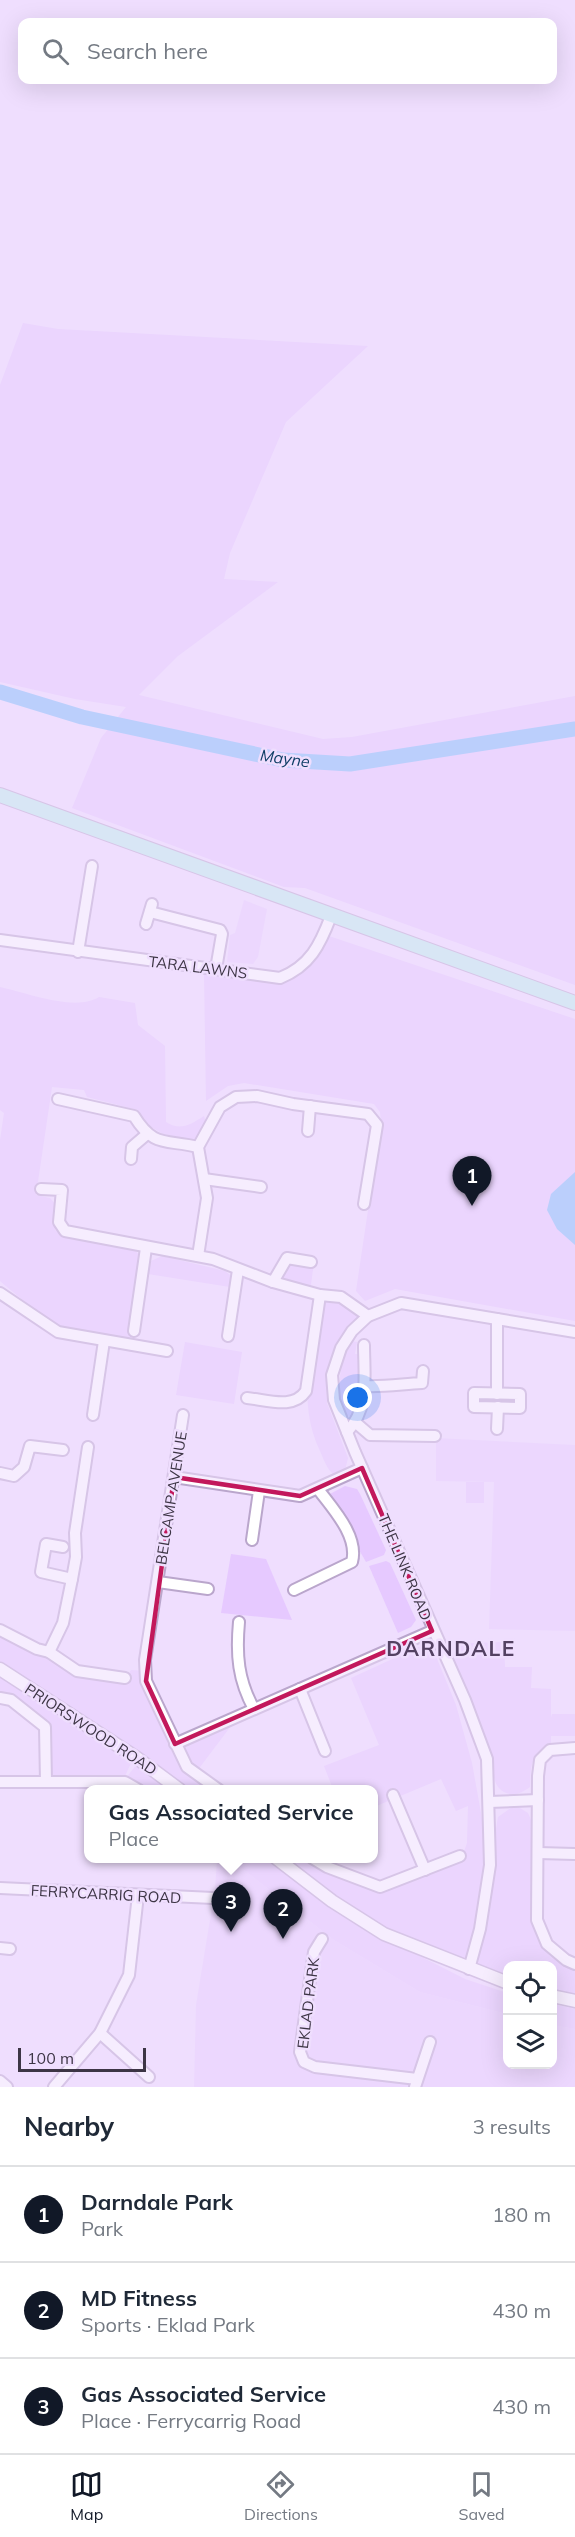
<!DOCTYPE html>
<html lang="en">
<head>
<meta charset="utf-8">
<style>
	body { margin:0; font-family:Mulish,sans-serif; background:#f2f2f3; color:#1f2937 }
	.controls { position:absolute; right:18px; bottom:18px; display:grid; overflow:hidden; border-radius:12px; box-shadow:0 6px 24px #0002 }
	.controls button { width:54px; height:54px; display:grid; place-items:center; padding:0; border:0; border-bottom:2px solid #e0e1e3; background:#fff; color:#1f2937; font:30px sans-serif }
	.scale { position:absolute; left:18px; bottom:15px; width:128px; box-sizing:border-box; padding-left:6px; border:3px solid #3d3545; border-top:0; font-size:16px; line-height:21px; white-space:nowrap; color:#3d3545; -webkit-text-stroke:4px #efdefe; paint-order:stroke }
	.you { position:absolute; left:358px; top:1398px; width:21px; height:21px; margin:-15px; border:4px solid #fff; border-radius:50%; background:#1a73e8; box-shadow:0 0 0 9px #1a73e833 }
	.badge { display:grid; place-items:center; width:39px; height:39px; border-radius:50%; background:#111827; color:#fff; font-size:20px; font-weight:700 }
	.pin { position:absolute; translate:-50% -50px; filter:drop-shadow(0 2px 3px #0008) }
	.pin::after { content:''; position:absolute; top:32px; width:21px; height:18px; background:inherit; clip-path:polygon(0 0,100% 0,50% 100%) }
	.popup { position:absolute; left:84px; top:1785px; width:294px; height:78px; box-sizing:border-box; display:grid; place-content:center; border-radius:12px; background:#fff; filter:drop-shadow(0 2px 4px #0005); font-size:20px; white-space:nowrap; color:#747a83 }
	.popup b { font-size:22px; color:#1f2937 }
	.popup::after { content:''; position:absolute; left:50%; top:100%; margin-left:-12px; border:12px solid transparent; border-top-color:#fff }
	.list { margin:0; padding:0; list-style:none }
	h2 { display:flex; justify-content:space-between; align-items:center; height:78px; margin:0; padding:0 24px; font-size:26px }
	h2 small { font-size:20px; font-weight:400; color:#747a83 }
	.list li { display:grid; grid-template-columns:39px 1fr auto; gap:18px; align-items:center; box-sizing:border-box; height:96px; padding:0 24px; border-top:2px solid #e0e1e3 }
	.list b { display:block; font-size:22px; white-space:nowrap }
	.list p { margin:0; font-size:20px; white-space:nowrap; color:#747a83 }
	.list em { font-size:20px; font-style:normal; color:#747a83 }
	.icon { flex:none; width:33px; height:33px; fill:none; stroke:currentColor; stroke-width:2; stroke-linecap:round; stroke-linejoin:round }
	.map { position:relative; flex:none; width:575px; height:2087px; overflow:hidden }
	.search { position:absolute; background:#fff; box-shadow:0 6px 24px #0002; left:18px; right:18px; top:18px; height:66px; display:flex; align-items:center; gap:15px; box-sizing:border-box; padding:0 21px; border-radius:12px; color:#747a83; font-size:22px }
	.sheet { height:366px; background:#fff }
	nav { display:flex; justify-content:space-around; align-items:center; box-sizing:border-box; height:84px; border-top:2px solid #e0e1e3; background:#fff; font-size:16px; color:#747a83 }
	nav a { display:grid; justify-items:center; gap:3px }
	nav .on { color:#111827 }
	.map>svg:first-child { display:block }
</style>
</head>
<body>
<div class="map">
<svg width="575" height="2087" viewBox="0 0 575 2087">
	<rect width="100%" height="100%" fill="#efdefe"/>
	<g fill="#e8cfff">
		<path d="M244,900L267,909L258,957L253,964L227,962L230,935L235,933Z"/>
		<path d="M436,1438L575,1445V1631L489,1629L494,1482L436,1481Z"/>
		<path d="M217,1859H230L334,1940L420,1992L507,2014L508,2064H552L553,2025L575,2029V2087H194L196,2005L215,1889Z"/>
	</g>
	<g fill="#e6c9ff">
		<path d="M23,323L58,329L368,346L286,422L230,553L224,579L278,582L178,656L139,695L323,739L352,737L575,696V985L305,888L284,887L72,808L101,738L126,707L75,699L0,682V385Z"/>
		<path d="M329,936L575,1019V1321L395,1289L365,1301L356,1291L381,1123L380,1112L374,1104L244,1083L228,1086L206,1101L204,972C260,979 303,1000 329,936Z"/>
		<path d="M0,987C27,993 76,1012 99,997L135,1003L138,1025L165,1046L166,1122C180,1131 190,1125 204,1116L206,1123L195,1141L163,1134L151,1127L137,1110L87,1097L84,1090L52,1087L36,1195L50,1198L56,1205L55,1230L63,1236L136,1251L141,1258L130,1333L133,1337L128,1340L71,1331L51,1324L0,1281V1140L4,1113L0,1110Z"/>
		<path d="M162,1256L225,1271L230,1275V1287L148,1274L151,1261Z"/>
		<path d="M287,1259L314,1262L310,1292L273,1282Z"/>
		<path d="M321,1295L341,1297L368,1316L335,1345L326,1374L327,1403L348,1458L345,1470L334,1475C327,1469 324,1460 320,1451C296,1401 312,1347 321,1295Z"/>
		<path d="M352,1341L357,1342L355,1354H360L359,1403L356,1416L351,1417L343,1413C336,1388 339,1364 352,1341Z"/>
		<path d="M185,1342L242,1352L234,1404L176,1395Z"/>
		<rect x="466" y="1482" width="18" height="21"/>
		<path d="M345,1486L357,1489L360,1494L386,1550L384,1555L366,1562L328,1495Z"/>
		<path d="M231,1554L266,1559L292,1620L221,1613Z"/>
		<path d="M386,1561L390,1563L416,1620L411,1627L398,1633L369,1566Z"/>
		<path d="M0,1630L62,1662L126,1678L131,1670L147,1671V1682L170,1749L188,1769L175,1743L237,1718L194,1775L215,1789H182L0,1668Z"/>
		<path d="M504,1642L505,1667H532L531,1688L551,1689V1718L552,1714H575V1736H551V1744C530,1758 531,1763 530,1787C522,1793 513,1797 504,1792C489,1784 495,1762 490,1749C478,1713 461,1679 447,1644Z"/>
		<path d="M423,1645L433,1649L456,1705L472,1763L490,1863L498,1817L515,1805L528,1813L532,1822L531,1914L537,1934L575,1964V2000L553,1995L552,1966H508L507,1983L384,1933L277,1859H316L381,1887L462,1857L467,1843L468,1806L456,1811L441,1779L374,1807V1790L333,1789L324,1766L379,1745L351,1678Z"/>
		<path d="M0,1677L132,1761L125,1776L56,1777L50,1773L48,1721L11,1696L0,1695Z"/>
		<path d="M137,1764L171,1789L143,1788L126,1778Z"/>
		<path d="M230,1859H266L343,1914L388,1940L465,1979L507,1993V2014L420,1992L334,1940Z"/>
		<path d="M553,2004L575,2009V2029L553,2025Z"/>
	</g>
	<path fill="#7cbdfb" d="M575,1172V1245L557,1229L547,1210L551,1194Z"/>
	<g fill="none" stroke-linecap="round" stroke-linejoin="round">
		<path stroke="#7cbdfb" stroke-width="15" d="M0,692L82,717L283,760L350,764L575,729"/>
		<defs>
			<g id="minor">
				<path d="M150,912L220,930L222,934L216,969"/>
				<path d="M146,924L152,904"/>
				<path d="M0,940L280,978C310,966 320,945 331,916"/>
				<path d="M78,952L92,866"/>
				<path d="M58,1099L134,1116C154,1148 165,1139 198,1147"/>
				<path d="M308,1131L310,1106"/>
				<path d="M131,1159L132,1147L146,1135"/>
				<path d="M204,1179L261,1187"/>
				<path d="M41,1189L62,1190L59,1222L65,1231L213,1259L273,1282L320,1295L341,1297L368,1316"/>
				<path d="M198,1256L207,1198L198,1147L220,1107L236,1097L257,1096L293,1104L368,1114L377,1125L364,1204"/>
				<path d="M273,1282L287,1258L311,1262"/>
				<path d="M0,1293L58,1332L167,1351"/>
				<path d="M497,1319V1394"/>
				<path d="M134,1331L146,1248"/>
				<path d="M228,1336L238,1270"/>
				<path d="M364,1386C384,1387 402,1384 422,1383L423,1371"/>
				<path d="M474,1393L520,1394V1408L474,1407Z"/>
				<path d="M247,1398C268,1400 293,1410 306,1391L320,1295"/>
				<path d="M93,1415L104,1341"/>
				<path d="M183,1415L145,1660L146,1681L187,1767L219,1790"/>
				<path d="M356,1423L370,1435L435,1436"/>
				<path d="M497,1429L498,1407"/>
				<path d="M347,1432C370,1408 364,1375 364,1345"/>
				<path d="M0,1473L14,1476L24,1467L30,1446L63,1450"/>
				<path d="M174,1477L300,1496L362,1468"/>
				<path d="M252,1540L259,1491"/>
				<path d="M72,1579L76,1557L75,1533L88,1447"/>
				<path d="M158,1582L208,1589"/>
				<path d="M294,1590L352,1562C359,1536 332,1508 318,1489"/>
				<path d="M239,1622C236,1655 238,1680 254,1709"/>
				<path d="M0,1630L37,1649L49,1652L77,1671L125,1678"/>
				<path d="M49,1652L63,1623L72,1579L41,1572L46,1544L63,1547"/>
				<path d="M300,1689L325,1751"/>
				<path d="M0,1698L11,1700L45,1727L46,1782H0"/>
				<path d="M175,1744L432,1631"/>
				<path d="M575,1748L550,1750L540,1760L538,1776L537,1920L547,1944L566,1960L575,1964"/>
				<path d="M46,1782H125L139,1790"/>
				<path d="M393,1795L425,1870"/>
				<path d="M489,1802L538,1800"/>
				<path d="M538,1853L575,1854"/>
				<path d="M312,1858L327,1867L380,1887L460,1856"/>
				<path d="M0,1888L213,1898"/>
				<path d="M322,1939L314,1952L312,1965L300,2052L304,2062L315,2067L417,2079"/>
				<path d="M0,1948L10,1949"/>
				<path d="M469,1969L480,1929L490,1865L487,1759L465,1700L355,1452L334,1400L332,1375L341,1348L352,1331L368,1316L401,1303L575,1332"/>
				<path d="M100,2033L149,2077"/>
				<path d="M0,2081L7,2087"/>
				<path d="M54,2087L100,2033L129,1975L138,1895"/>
				<path d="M415,2087L430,2042"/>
			</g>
			<g id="tertiary">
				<path d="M0,1669L137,1758L180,1790"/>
				<path d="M276,1858L332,1901L384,1934L508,1983"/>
				<path d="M552,1996L575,2001"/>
			</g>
			<path id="secondary" d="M0,795L575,1003"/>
		</defs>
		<use href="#minor" stroke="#baa6cc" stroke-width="14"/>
		<use href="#tertiary" stroke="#baa6cc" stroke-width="15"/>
		<use href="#secondary" stroke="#baa6cc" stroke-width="16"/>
		<use href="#minor" stroke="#fff" stroke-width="10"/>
		<use href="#tertiary" stroke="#fff" stroke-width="12"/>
		<use href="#secondary" stroke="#bcefec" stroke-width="14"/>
	</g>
	<path d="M0 0H575V2087H0ZM362,1468L432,1631L175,1744L146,1681L174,1477L300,1496Z" fill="#efdefe" fill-opacity=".55" fill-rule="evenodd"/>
	<path fill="none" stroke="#c2185b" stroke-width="4.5" stroke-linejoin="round" d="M362,1468L432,1631L175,1744L146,1681L174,1477L300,1496Z"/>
	<g text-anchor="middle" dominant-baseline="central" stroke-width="5" stroke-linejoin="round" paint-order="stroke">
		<g font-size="15" fill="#3d3545" stroke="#efdefe">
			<text transform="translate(198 967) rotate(7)">TARA LAWNS</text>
			<text transform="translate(171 1498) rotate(-81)">BELCAMP AVENUE</text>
			<text transform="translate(405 1567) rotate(67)">THE LINK ROAD</text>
			<text transform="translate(91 1729) rotate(33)">PRIORSWOOD ROAD</text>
			<text transform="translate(106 1894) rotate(3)">FERRYCARRIG ROAD</text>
			<text transform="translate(308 2003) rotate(-83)">EKLAD PARK</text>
		</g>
		<g font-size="16" font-style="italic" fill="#0f3e66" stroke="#efdefe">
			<text transform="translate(285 758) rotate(8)">Mayne</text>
		</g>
		<g font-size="21" font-weight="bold" letter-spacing="1.5" fill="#534162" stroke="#efdefe">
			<text x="451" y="1648">DARNDALE</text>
		</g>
	</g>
</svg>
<div class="controls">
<button><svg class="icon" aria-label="locate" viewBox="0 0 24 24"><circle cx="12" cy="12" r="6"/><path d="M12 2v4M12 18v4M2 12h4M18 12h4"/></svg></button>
<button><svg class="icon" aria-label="layers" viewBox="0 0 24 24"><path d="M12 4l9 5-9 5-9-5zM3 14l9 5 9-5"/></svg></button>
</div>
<div class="scale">100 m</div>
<div class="you"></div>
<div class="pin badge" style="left:472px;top:1206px">1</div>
<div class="pin badge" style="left:283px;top:1939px">2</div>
<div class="pin badge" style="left:231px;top:1932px">3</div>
<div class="popup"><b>Gas Associated Service</b>Place</div>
<div class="search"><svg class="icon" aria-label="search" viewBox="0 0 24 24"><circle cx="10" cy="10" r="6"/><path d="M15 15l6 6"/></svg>Search here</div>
</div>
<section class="sheet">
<h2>Nearby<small>3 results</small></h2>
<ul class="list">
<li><span class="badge">1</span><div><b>Darndale Park</b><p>Park</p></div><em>180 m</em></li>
<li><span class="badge">2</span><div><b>MD Fitness</b><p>Sports · Eklad Park</p></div><em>430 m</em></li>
<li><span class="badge">3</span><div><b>Gas Associated Service</b><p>Place · Ferrycarrig Road</p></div><em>430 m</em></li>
</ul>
</section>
<nav>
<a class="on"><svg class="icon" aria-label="map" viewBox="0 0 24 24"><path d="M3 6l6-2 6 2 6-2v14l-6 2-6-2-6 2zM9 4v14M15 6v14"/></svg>Map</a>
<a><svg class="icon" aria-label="directions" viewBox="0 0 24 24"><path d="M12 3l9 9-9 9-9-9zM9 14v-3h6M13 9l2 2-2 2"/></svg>Directions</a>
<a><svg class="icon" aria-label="saved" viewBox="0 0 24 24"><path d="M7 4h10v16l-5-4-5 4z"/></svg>Saved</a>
</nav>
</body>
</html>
